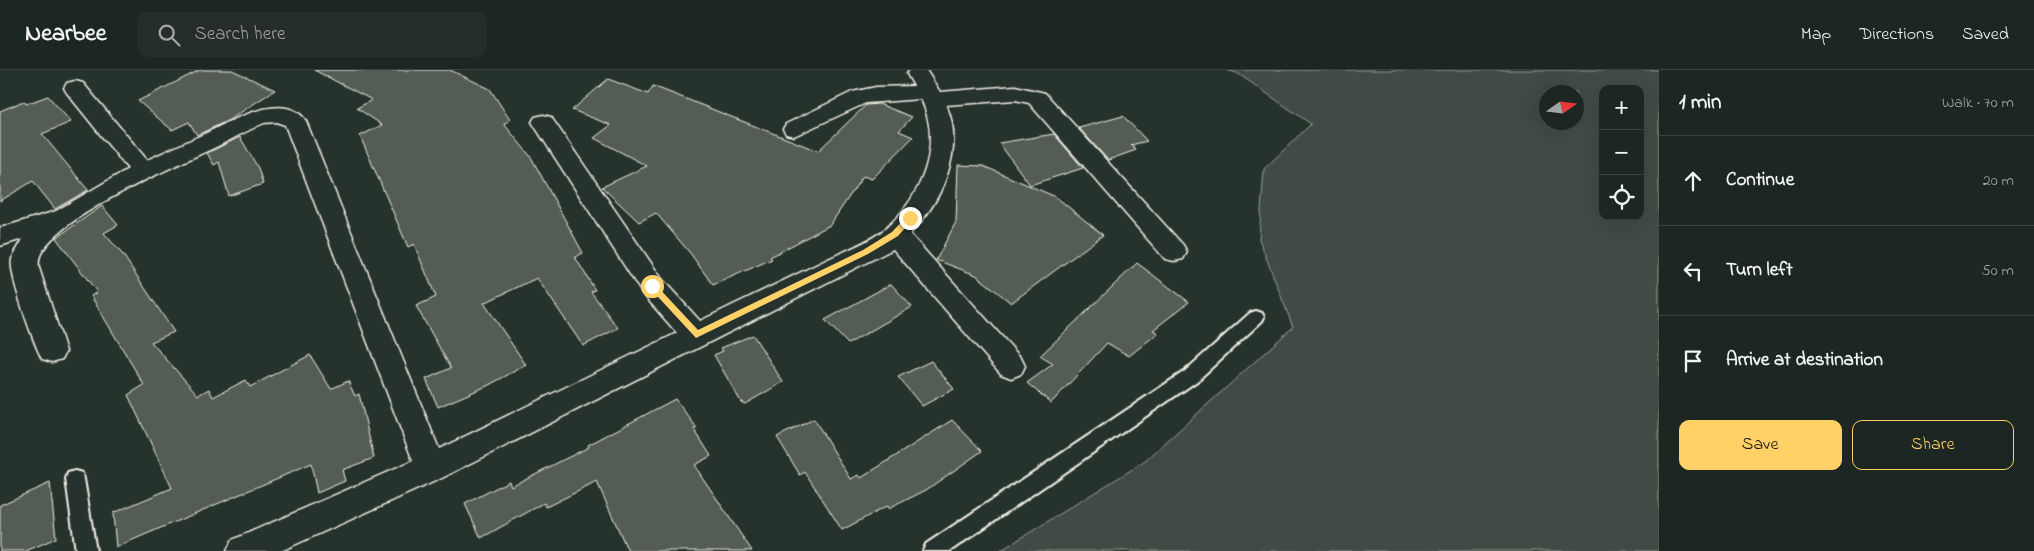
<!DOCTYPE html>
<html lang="en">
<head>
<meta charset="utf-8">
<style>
	body { margin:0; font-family:"Indie Flower",sans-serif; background:#252e2a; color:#f1f3f6 }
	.controls { position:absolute; right:15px; top:15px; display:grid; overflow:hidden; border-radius:10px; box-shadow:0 5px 20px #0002 }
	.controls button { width:45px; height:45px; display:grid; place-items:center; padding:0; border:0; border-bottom:1px solid #3a4340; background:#1c2622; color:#f1f3f6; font:25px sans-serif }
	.compass { position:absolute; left:1539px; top:15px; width:45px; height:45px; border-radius:50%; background:#1c2622; box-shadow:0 5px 20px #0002; rotate:76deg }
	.stop { position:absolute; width:15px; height:15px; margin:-11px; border:4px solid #ffd166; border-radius:50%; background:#fff }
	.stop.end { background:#ffd166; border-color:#fff; box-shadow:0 1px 5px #0008 }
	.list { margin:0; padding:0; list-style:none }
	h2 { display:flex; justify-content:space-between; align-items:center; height:65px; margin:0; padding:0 20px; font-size:21px }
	h2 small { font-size:16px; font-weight:400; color:#a0a5a5 }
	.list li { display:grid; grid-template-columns:32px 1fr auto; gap:15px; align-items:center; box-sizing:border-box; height:90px; padding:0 20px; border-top:1px solid #3a4340 }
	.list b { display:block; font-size:19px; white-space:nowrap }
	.list em { font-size:16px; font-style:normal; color:#a0a5a5 }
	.actions { display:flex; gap:10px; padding:15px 20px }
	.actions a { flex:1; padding:11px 0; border:1px solid #ffd166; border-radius:10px; text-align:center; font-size:18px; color:#ffd166 }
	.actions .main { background:#ffd166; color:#111 }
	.icon { flex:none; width:28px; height:28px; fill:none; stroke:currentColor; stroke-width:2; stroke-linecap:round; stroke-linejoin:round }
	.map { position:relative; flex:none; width:1659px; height:481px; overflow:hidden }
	header { display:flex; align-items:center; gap:30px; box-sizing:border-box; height:70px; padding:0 25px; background:#1c2622; border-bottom:1px solid #3a4340 }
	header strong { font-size:24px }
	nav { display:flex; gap:28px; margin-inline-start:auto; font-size:18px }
	.search { width:350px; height:45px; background:#252e2a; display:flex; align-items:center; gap:12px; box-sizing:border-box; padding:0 18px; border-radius:10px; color:#a0a5a5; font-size:19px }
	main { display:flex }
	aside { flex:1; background:#1c2622 }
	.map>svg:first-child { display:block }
</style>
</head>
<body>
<header>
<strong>Nearbee</strong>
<div class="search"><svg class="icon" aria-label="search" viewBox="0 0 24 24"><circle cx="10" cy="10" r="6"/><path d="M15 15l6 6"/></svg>Search here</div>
<nav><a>Map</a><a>Directions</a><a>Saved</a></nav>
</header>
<main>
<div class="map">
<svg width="1659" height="481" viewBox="0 0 1659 481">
	<rect width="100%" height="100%" fill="#26332d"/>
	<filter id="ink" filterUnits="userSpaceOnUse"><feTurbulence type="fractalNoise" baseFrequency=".02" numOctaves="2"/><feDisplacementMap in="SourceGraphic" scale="10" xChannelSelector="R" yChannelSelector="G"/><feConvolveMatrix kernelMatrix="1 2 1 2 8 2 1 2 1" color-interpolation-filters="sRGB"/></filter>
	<g filter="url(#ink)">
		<path fill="#414b45" stroke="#9a9e96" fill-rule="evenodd" d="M1226,0H1659V481H1000L1144,392L1293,257L1259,169L1264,99L1311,54L1237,3ZM1603,19H1640V146H1603ZM1546,22H1576V52H1546Z"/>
		<g fill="#525c55" stroke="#f4f1e8">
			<path d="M200,0H232L275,20L229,50L197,65L189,52L172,60L138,31Z"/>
			<path d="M314,0H450L490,19L510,50L504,54L531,87L583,183L575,187L595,220L591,222L618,258L583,276L537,208L484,233L526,295L487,316L438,337L426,309L451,298L416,236L436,227L414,174L408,177L360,66L382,55L357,38L372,30Z"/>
			<path d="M608,9L648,24L653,16L818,81L866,35L879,34L912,47L899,61L913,67L872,109L863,106L830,155L770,187L772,189L713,215L690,183L656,143L639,152L602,117L647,96L594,68L611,55L572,40Z"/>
			<path d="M48,26L71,52L42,64L88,120L55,139L33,111L0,131V41L24,31L26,34Z"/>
			<path d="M1123,46L1147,71L1131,75L1136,80L1108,90L1079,58Z"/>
			<path d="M1054,64L1083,98L1030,115L999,73Z"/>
			<path d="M240,67L258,98L263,114L229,126L219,92L214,95L207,83Z"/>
			<path d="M958,95L983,96L1056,127L1103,165L1011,233L976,205L936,190L956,152Z"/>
			<path d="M102,136L118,155L104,163L123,185L174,262L151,272L198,325L209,319L213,327L246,310L250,317L310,285L331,319L348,311L355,326L359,324L374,388L342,400L345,411L317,423L311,394L116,477L113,443L172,418L128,325L144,315L91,226L97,222L56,168Z"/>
			<path d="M1137,193L1189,232L1153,260L1158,263L1129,286L1107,273L1051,333L1027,313L1053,294L1040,286Z"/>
			<path d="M891,214L912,237L848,274L825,250Z"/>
			<path d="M753,265L783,312L745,334L741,332L714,285L723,281L721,278Z"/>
			<path d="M931,291L954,319L922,336L898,307Z"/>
			<path d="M675,329L697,358L694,359L711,386L694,395L752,481H628L597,412L546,437L544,433L481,468L465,434L509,411L511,416L589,377L588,375Z"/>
			<path d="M814,349L851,409L859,405L861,408L952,350L982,381L926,420L888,439L887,436L842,460L805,402L800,405L777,367Z"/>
			<path d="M50,413L56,468L26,481H0V435Z"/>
		</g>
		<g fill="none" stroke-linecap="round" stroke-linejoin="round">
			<defs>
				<g id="service">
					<path d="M1256,241L1262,243L1264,247L1262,251L1197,311L950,481H923L926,474L1185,301L1250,243Z"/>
					<path d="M75,401L82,403L84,409L96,481H76L66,409L68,403Z"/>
				</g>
				<path id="minor" d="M910,0H926L940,22L1015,16L1045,23L1183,175L1187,182L1183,189L1174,191L1165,189L1029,33L1015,30L946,35C966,78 942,132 910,164L1021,288L1025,296L1021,304L1011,308L1001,304L893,179L442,408L281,481H227L232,470L413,391L285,55L276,52L264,53C248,60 232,69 216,77C173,97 69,141 43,180C39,186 38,191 39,198L66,281L62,289L52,292L42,289C34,274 8,203 12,189C15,182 20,175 23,169L0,176V158L56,141L128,99L67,23L64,18L67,13L75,11L83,13L147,90C166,81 185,73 204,64C228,53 285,18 306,51L439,379L677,263L642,223L532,52L535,47L543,45L551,47L662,209L700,251C742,231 783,211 824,191C844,181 868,173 885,159C922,127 943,75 921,29L866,33L794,66L786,64L783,59L786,54L852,22L876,17L914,16L907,4Z"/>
			</defs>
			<use href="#service" stroke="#f4f1e8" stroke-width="4"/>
			<use href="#minor" stroke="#f4f1e8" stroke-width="3"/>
			<use href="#service" fill="#26332d" fill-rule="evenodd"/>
			<use href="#minor" fill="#26332d" fill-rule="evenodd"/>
		</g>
	</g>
	<path fill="#ffd166" d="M907,146L914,148L898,166L868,184L696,268L648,216L655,214L698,260L863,180L892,162Z"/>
</svg>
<div class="controls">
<button>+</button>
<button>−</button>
<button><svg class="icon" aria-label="locate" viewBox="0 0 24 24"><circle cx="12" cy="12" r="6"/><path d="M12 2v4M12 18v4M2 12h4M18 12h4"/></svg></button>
</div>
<svg class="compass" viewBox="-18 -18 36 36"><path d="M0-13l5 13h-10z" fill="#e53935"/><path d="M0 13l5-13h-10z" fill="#a0a5a5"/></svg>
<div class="stop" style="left:652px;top:216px"></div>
<div class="stop end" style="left:910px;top:148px"></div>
</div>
<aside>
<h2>1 min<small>Walk · 70 m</small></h2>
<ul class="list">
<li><svg class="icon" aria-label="ahead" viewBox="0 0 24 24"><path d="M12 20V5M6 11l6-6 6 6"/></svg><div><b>Continue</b></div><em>20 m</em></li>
<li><svg class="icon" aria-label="left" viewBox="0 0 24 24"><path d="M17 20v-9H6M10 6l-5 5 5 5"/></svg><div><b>Turn left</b></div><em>50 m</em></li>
<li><svg class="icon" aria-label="arrive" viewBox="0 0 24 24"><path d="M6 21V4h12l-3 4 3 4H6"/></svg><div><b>Arrive at destination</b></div></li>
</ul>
<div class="actions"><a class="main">Save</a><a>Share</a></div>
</aside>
</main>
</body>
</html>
